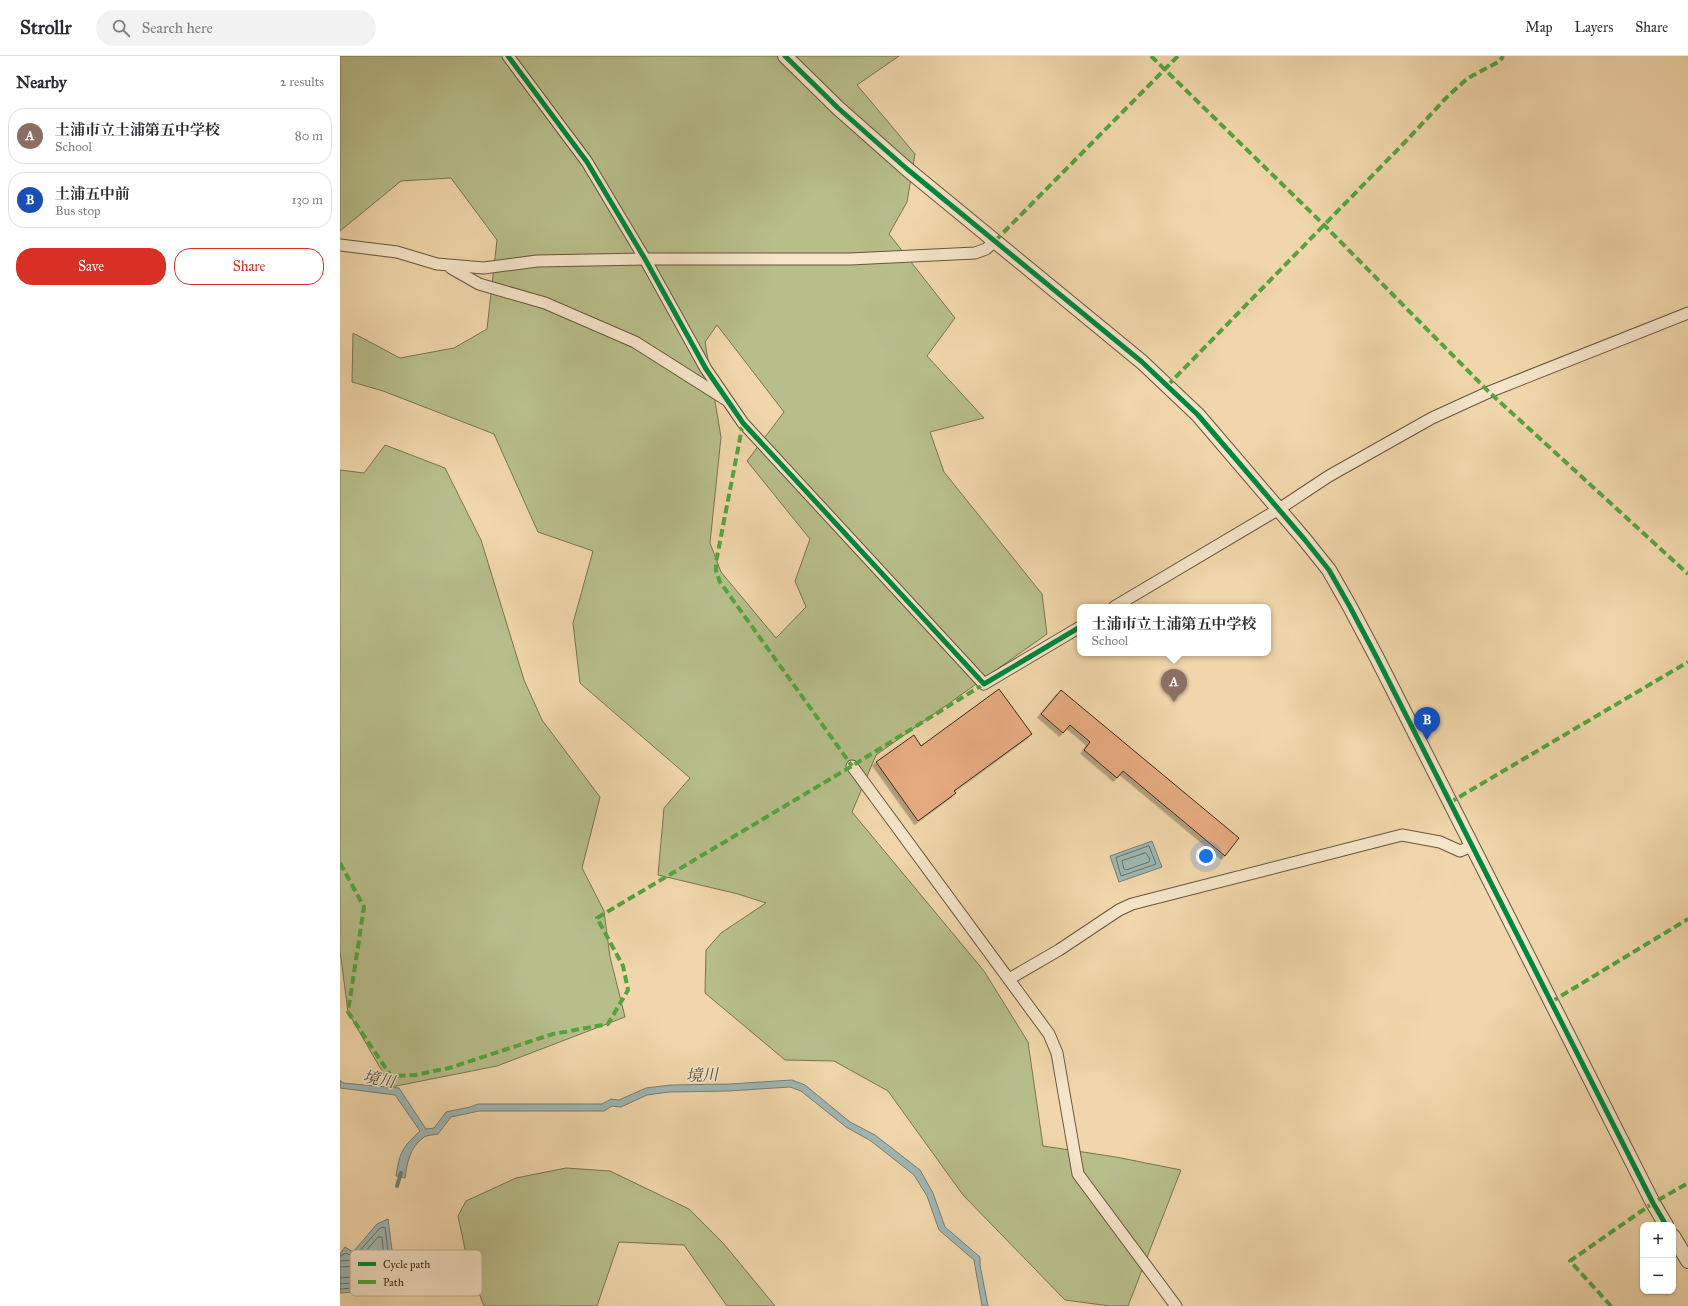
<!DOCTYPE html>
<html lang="en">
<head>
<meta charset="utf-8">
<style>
	body { margin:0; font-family:"IM FELL Great Primer","Noto Serif JP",serif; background:#f2f2f3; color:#2b2b33 }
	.controls { position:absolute; right:12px; bottom:12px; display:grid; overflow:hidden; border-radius:8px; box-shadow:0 1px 3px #0004 }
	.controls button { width:36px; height:36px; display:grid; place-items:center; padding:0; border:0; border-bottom:1px solid #e1e1e2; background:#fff; color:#2b2b33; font:20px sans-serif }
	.you { position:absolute; left:866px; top:800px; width:14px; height:14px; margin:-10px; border:3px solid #fff; border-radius:50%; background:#1a73e8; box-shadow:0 0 0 6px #1a73e833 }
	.badge { display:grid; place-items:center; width:26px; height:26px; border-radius:50%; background:#d93025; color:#fff; font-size:13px; font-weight:700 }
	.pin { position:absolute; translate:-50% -33px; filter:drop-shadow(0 1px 2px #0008) }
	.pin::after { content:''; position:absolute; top:21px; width:14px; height:12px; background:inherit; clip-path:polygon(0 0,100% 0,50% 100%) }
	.popup { position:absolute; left:737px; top:548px; width:194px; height:52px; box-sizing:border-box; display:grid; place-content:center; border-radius:8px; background:#fff; filter:drop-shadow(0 1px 3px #0005); font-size:13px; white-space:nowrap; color:#7c7c81 }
	.popup b { font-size:15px; color:#2b2b33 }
	.popup::after { content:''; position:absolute; left:50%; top:100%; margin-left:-8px; border:8px solid transparent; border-top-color:#fff }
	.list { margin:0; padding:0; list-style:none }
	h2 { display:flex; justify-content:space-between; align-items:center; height:52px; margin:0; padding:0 16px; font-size:17px }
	h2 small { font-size:13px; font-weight:400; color:#7c7c81 }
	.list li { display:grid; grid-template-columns:26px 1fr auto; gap:12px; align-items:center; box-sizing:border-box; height:56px; margin:0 8px 8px; padding:0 8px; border:1px solid #e1e1e2; border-radius:16px }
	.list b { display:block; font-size:15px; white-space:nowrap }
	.list p { margin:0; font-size:13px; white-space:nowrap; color:#7c7c81 }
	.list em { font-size:13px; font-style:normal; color:#7c7c81 }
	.actions { display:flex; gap:8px; padding:12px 16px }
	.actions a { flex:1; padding:9px 0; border:1px solid #d93025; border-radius:16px; text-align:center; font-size:14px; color:#d93025 }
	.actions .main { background:#d93025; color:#fff }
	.icon { flex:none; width:22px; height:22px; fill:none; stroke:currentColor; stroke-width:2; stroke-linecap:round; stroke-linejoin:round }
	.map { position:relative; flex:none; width:1348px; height:1250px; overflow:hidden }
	header { display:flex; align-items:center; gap:24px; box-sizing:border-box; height:56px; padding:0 20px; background:#fff; border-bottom:1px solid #e1e1e2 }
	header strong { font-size:19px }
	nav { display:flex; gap:22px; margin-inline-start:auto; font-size:14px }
	.search { width:280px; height:36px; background:#f2f2f3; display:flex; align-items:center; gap:10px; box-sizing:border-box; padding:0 14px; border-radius:22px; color:#7c7c81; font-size:15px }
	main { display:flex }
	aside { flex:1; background:#fff }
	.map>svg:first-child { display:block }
</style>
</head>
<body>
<header>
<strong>Strollr</strong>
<div class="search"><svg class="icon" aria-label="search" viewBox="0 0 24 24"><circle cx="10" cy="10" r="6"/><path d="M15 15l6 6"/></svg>Search here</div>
<nav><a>Map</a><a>Layers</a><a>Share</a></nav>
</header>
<main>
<aside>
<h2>Nearby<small>2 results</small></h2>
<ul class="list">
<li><span class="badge" style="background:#8d6e63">A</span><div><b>土浦市立土浦第五中学校</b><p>School</p></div><em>80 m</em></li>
<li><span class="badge" style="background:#1a4fb4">B</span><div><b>土浦五中前</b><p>Bus stop</p></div><em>130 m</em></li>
</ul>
<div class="actions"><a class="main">Save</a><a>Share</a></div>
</aside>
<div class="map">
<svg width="1348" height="1250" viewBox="0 0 1348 1250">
	<defs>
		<filter id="shadow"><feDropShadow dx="-3.5" dy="3.5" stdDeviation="0" flood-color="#0004"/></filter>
	</defs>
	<rect width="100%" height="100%" fill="#f0d6aa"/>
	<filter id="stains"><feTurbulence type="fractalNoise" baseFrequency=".005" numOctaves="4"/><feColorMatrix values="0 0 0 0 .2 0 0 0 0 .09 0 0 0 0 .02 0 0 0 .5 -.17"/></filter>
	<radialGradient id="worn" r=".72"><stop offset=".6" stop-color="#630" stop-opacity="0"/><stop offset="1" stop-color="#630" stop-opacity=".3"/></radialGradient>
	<g fill="#b7be8a" stroke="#797452" fill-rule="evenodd">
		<path d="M0,0H559L517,29L575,98L567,146L549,178L615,262L587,300L644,362L590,376L604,416L702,538L707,578L536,699L512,756L644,915L688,986L703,1090L776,1101L841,1114L788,1250H770L725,1244L623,1139L548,1035L494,1005L445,1004L365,937L366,894L381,877L426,847L398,838L318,819L324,752L350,722L240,627L233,567L253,495L198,476L154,378L43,335L12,326L13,277L60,302L114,292L147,273L157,184L111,122L61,125L0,175ZM377,269L444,356L407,405L470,483L455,525L466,551L436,582L381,516L370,487L381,381L365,286Z"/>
		<path d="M45,389L105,412L141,484L184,624L202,664L260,741L242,812L264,855L270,901L285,961L157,1010L51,1031L8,956L0,895V414L24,417Z"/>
		<path d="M226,1112L270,1115L349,1153L384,1188L435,1250H387L344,1189L279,1186L257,1250H144L129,1212L118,1160L126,1145L176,1122Z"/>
	</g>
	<g fill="#9eb7b3" stroke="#767f75">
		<path d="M812,785L822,811L779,826L770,800Z"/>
		<path d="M0,1024L3,1027L59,1032L86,1073L94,1072L106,1056L130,1051L138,1048H262L271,1043L279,1044L306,1032L331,1029L390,1028L452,1024L465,1029L510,1066L535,1079L580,1114L593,1137L605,1171L640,1201V1209L648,1250H642L634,1204L599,1174L587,1140L574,1119L531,1085L506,1071L461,1035L450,1031L389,1035L329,1036L307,1039L281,1051L272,1050L264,1055H139L111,1061L98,1078C94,1079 86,1079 83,1082C70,1091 67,1107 65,1122L56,1120C60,1095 62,1092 80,1075L55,1039L0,1032Z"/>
		<path d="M48,1163L57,1233L0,1237V1198L5,1191L13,1196L37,1168Z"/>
	</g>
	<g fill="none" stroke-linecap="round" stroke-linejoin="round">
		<g stroke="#6c7066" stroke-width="1">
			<path d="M809,790L816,808L781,820L776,802Z"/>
			<path d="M806,797L810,803L809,806L786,814L784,813L782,805Z"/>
			<path d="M0,1200L6,1197L12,1200L16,1199L40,1172L45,1171L52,1229L0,1233"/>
			<path d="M0,1205L18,1204L38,1181H42L46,1224L0,1228"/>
			<path d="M0,1211L19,1210L34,1195H37L39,1219L0,1222"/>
		</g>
		<path stroke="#767f75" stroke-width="4" d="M57,1130L61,1117"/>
	</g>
	<g fill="#e6aa80" stroke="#3b2a19" filter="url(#shadow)">
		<path d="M659,633L692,678L614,735L616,737L578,765L536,706L574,679L581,690Z"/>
		<path d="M721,634L899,782L885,800L783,715L777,722L744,694L750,686L730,669L723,677L701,658Z"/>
	</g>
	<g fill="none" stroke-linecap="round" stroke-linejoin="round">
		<defs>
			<g id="minor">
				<path d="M168,0L247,106L305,203L366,313L403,367L644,628L740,571"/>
				<path d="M0,189L57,196L97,208L144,212L197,205L305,203H510L635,197L646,193L655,185"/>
				<path d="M111,212L139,228L205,247L295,286L385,343"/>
				<path d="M774,551L939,453L989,420L1092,362L1149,336L1348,257"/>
				<path d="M512,710L709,978L717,997L738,1118L836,1250"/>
				<path d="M669,923L719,894L779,854L792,848L1062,779L1100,786L1120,795L1132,790"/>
			</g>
			<g id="tertiary">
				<path d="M445,0L498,52L567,113L802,306L858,359L965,484L989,514L1010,551L1037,602L1313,1147L1326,1169"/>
				<path d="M1333,1180L1348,1205"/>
			</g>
		</defs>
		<use href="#minor" stroke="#68553d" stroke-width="13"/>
		<use href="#tertiary" stroke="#68553d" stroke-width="16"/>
		<use href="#minor" stroke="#f5e4c8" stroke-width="11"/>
		<use href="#tertiary" stroke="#f5e4c8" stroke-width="14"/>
		<g stroke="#54a440" stroke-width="4" stroke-dasharray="8 4" stroke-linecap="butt">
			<path d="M811,0L984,169L1149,336L1348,518"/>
			<path d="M655,185L838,0"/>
			<path d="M827,330L1066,85L1108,40L1128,22L1160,5L1163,0"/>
			<path d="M403,367L376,506V515L380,526L512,710"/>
			<path d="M1109,747L1348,606"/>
			<path d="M0,807L24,851L8,956L51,1020L75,1019L109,1012L213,978L268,968L288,934L283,910L257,862L512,710L644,628"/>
			<path d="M1211,946L1348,863"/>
			<path d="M1271,1250L1230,1205L1313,1147L1348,1127"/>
		</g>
		<defs>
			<g id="cycleway">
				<path d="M168,0L247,106L305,203L366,313L403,367L644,628L740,571"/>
				<path d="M445,0L498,52L567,113L802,306L858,359L965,484L989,514L1010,551L1037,602L1313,1147L1326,1169"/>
			</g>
		</defs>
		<use href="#cycleway" stroke="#f5e4c8" stroke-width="8"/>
		<use href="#cycleway" stroke="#00873e" stroke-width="5"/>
	</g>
	<g text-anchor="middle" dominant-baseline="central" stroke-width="3" stroke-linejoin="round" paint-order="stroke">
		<g font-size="16" font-style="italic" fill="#544d40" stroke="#f5e4c8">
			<text transform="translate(362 1019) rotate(-2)">境川</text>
			<text transform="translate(39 1023) rotate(11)">境川</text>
		</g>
	</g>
	<rect x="10" y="1194" width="132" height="46" rx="6" fill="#f5e4c8" stroke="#bdac94" stroke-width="1"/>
	<rect x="18" y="1206" width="18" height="4" fill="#00873e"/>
	<rect x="18" y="1224" width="18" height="4" fill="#54a440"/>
	<g font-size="11" fill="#3b2a19">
		<text x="43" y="1212">Cycle path</text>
		<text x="43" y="1230">Path</text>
	</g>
	<rect width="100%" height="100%" filter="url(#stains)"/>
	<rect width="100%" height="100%" fill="url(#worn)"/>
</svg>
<div class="controls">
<button>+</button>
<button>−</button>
</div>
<div class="you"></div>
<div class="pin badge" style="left:834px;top:646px;background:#8d6e63">A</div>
<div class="popup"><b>土浦市立土浦第五中学校</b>School</div>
<div class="pin badge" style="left:1087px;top:684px;background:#1a4fb4">B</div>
</div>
</main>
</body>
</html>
